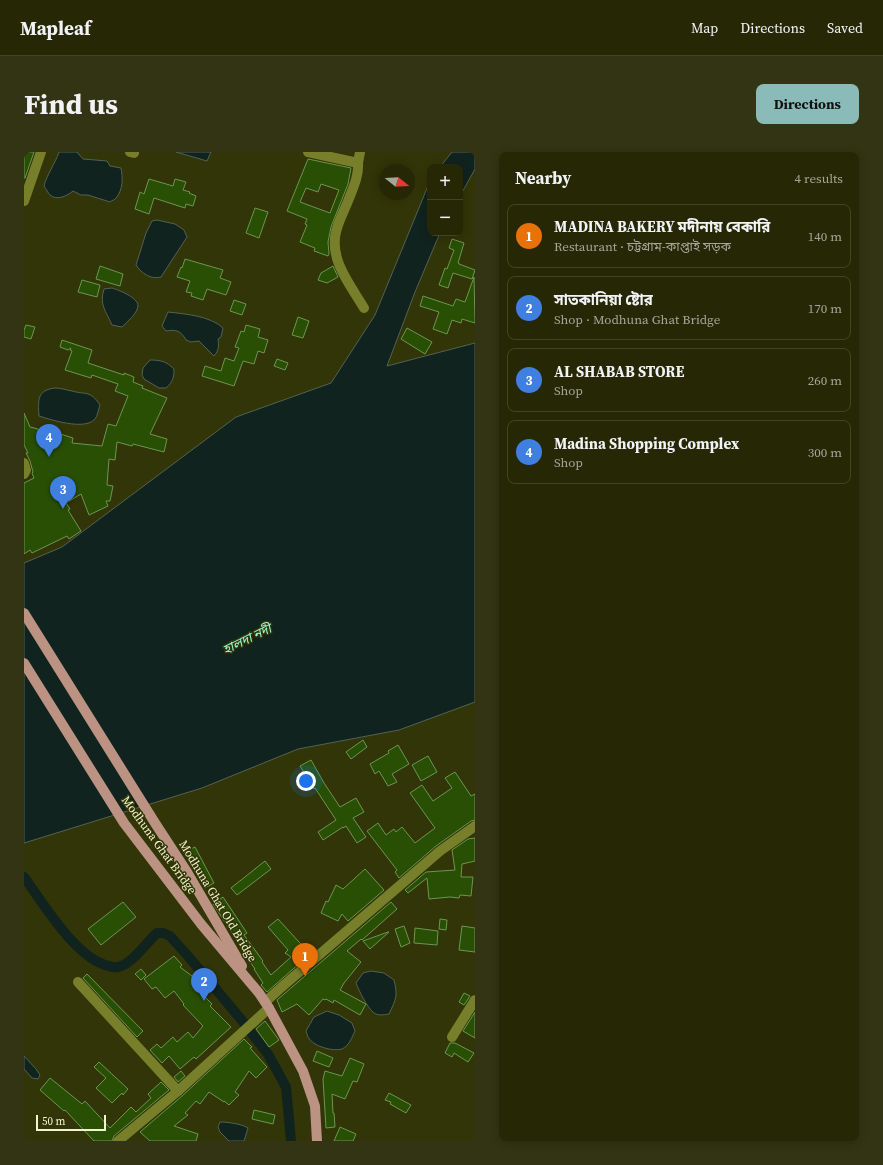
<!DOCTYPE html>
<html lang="en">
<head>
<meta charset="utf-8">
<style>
	body { margin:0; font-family:"Source Serif 4","Noto Sans Bengali",serif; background:#323413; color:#f1f3f6 }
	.controls { position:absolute; right:12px; top:12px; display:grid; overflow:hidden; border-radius:8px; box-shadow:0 2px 10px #0003 }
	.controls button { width:36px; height:36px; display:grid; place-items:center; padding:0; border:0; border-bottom:1px solid #424427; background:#262805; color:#f1f3f6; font:20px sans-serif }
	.compass { position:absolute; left:355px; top:12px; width:36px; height:36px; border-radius:50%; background:#262805; box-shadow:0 2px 10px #0003; rotate:108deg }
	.scale { position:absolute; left:12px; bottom:10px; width:70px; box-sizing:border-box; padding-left:4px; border:2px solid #eff5cc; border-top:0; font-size:11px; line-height:14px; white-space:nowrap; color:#eff5cc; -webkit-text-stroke:3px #323507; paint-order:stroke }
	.you { position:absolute; left:282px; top:629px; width:14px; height:14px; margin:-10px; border:3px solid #fff; border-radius:50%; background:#1a73e8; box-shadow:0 0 0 6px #1a73e833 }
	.badge { display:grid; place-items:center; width:26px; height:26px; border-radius:50%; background:#8bbbb9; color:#fff; font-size:13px; font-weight:700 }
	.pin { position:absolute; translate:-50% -33px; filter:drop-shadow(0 1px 2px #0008) }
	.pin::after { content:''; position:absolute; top:21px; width:14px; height:12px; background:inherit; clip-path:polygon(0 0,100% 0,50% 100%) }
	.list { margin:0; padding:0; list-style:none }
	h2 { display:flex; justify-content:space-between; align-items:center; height:52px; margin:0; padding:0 16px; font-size:17px }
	h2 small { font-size:13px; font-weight:400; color:#a4a69a }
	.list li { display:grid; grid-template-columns:26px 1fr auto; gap:12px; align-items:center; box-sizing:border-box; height:64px; margin:0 8px 8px; padding:0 8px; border:1px solid #424427; border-radius:8px }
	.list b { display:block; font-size:15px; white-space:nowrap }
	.list p { margin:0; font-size:13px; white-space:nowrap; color:#a4a69a }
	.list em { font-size:13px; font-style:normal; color:#a4a69a }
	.map { position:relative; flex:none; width:451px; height:989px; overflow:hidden; border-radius:8px }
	header { display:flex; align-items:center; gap:24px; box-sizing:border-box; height:56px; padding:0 20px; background:#262805; border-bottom:1px solid #424427 }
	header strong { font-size:19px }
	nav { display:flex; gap:22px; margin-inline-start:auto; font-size:14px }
	.intro { display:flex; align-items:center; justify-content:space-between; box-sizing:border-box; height:96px; padding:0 24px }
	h1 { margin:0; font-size:28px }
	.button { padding:10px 18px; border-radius:8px; background:#8bbbb9; color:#111; font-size:14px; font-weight:700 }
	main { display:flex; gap:24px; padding:0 24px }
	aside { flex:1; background:#262805; border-radius:8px; box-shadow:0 2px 10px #0003 }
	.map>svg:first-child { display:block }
</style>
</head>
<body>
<header>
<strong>Mapleaf</strong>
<nav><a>Map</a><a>Directions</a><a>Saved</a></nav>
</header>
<div class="intro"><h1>Find us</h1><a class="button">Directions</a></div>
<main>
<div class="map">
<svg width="451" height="989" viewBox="0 0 451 989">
	<rect width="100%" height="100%" fill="#323507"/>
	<g fill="#11231e" stroke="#546252">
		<path d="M35,0H53L59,7L83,9L86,14L97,16C99,26 99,38 92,46C91,48 88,48 86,50L64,43H57L49,39C43,44 33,49 26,43C24,41 22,37 20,34C23,22 31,12 35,0Z"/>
		<path d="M152,0H187L183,9Z"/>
		<path d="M428,0H451V17L436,44V15H416Z"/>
		<path d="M406,29V81H416L391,140L363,214L451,191V550L375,578L274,597L178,636L0,691V411L38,395L212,265L307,231L351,163Z"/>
		<path d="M133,68L151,72L160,78L163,85L137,125C127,128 117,121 112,113L122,81L128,69Z"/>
		<path d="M88,136C94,138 114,145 114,154C113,162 103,170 98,175L88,173C82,159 75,153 80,137Z"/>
		<path d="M144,160C162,162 186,164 199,176L197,185L194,187C195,194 195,198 190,204L175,189L167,190L162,188C157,179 152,177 142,179L138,174Z"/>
		<path d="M126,208C136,208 142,209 150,217C150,225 149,230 142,236H135L120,227L118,223L119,216Z"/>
		<path d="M31,236C37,236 42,238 48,239C62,243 66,238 76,253C74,258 74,264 70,268C59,278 28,268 15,264C14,248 13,238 31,236Z"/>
		<path d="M347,819L360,821L370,828C374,844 372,847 365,862C359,863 353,864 349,860C343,855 335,839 332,831L339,821Z"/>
		<path d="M303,859L315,863L328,871L331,879C328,885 325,894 318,897C309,900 288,894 284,885C283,883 283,881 282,879L290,865Z"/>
		<path d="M0,904L12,917L16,923L14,927L8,926L0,917Z"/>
		<path d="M196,970C204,970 218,972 224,976L220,989H205L196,980L194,975Z"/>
	</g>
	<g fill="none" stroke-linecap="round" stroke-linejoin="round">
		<path stroke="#11231e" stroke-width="10" d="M0,725C19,751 52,807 85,814C88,815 91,816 94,815C108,812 122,791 133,781H139L146,784L164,804L216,866L244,902L262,935L267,989"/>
	</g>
	<g fill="#294f05" stroke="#6c9651" fill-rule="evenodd">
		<path d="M1,0H10L1,26H0V4Z"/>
		<path d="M284,7L327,16L324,32L307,75L304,90L305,102L304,104L290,99L291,96L276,90L283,73L281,72L283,67L263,59ZM297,32L315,38L306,61L276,50L282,36L294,40Z"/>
		<path d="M125,27L149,34L151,27L162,30L159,38L166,40L165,41L172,44L169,54L162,52L161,56L130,46L125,62L111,57L116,40L120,42Z"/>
		<path d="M231,56L244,60L235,86L222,81Z"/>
		<path d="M428,87L440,91L434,111H435V112L451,118L448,127L429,121L424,136L415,133L421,116L423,117L430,98L425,96Z"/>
		<path d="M161,107L199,118L196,126L207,130L202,143L183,137L179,148L167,144L168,141L162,140L166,129L153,125L157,115L158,116Z"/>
		<path d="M76,114L99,122L96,134L72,127Z"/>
		<path d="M309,114L314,125L303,131L294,128L297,121Z"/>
		<path d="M450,125L451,171L438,167L437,171L428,168L423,182L409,177L415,160L396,154L399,144L429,154L432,147L441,150Z"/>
		<path d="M58,128L76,133L73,145L54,140Z"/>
		<path d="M210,148L222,152L218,163L206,159Z"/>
		<path d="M274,165L285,169L279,186L268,183Z"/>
		<path d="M2,173L11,175L7,187L0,185V178Z"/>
		<path d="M222,173L236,177L234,185L244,188L240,201L234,199L230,212L219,209L210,234L178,224L181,214L197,219L201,206L210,209L215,196L211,195L217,179L220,180Z"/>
		<path d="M383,176L408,190L401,202L377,187Z"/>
		<path d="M38,188L68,198L64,211L100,223V221L110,225L109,230L119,234L118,236L143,246L126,282L143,287L140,300L109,292L108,294L93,290L91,308L85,307L83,333L89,334L86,349H82L84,354L65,363L57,342L42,351L46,357L44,358L57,379L45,387L43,384L8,401L6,398L0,402V331L10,326L8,321L9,320L6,309L2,301H4L0,293V261L6,275L14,277L22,296L27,279L49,286L48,291L78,294L84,272L92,274L104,244L91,239L94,232L68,223L67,226L41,218L48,199L46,198L47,196L44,198L36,195Z"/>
		<path d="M253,207L264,211L261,218L250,214Z"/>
		<path d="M339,588L343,595L327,607L322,600Z"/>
		<path d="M374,593L385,612L368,622L373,630L364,634L355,619L351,622L346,612L365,601L364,599Z"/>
		<path d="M404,604L413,620L397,629L388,613Z"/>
		<path d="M287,608L300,631L316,655L332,646L340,660L329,666L342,685L333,691L322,674L319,676V675L299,688L294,680L312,668L291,636L290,637L276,614Z"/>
		<path d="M431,620L447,644L451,642V668L447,669L412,694L375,726L371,720L373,718L343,679L354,671L362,683L370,677L372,680L378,675L391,691L411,676L386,641L398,633L409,649L428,636L421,626Z"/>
		<path d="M451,686V709L438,712L437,725H449L447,744L436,743L435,746L426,745L405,747L403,726L384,741L381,738L402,720L431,718L428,698L444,687Z"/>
		<path d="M171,695L190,731L181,736L161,700Z"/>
		<path d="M241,709L247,717L213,743L207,736Z"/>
		<path d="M341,717L360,738L324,769L318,762L314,769L297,761L302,749L304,750L312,733L319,737Z"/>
		<path d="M199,745L223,781L220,783L239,809L238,810L247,823L267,805L261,801L264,798L244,775L254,767L286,802L243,840L237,833L239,831L230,817H231L218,798L219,797L189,752Z"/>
		<path d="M99,750L112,765L77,793L64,777Z"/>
		<path d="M367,750L373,757L338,788L337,787L323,799L337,810L320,831L316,838L342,852L336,863L310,848L309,851L302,847L301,848L299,847L285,863L273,852L258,860L253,848Z"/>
		<path d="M416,767L423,768L422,778L415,777Z"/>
		<path d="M380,774L386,791L377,795L371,777Z"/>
		<path d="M438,774L451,776V800L435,798Z"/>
		<path d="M391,776L414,779L413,793L390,791Z"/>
		<path d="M364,780H365L346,797L339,789Z"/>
		<path d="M150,804L158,813L156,815L168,824L177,836L174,838L188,852L186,854L207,875L172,907L170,905L156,917L145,904L138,911L126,898L133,892L137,896L149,885L153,890L164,880L169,886L179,874L159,853L160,852L150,839L141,846L132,835L128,837L120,827Z"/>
		<path d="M117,817L122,823L117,828L111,822Z"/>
		<path d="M63,822L119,879L113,885L59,826Z"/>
		<path d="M440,841L446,844L440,853L435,850Z"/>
		<path d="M451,860V886L439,879Z"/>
		<path d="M241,869L255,888L245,895L232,877Z"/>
		<path d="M220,887L228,895L226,896L243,915L232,926L225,919L211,940L215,943L205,953L200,949V950L185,940L176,952L172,949L161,961L164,963L150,974L174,982L172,989H126L116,980L158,944Z"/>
		<path d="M426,891H431L450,901L444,910L430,901L428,905L421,901Z"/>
		<path d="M293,899L309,906L305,915L289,909Z"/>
		<path d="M326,906L340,912L333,930L329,929L321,947L308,942L309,961H310L311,975L302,976L299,927L301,919L318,924Z"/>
		<path d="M75,910L104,937L99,943L98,941L88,951L72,936L82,926L70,915Z"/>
		<path d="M157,919L161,924L154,930L150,925Z"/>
		<path d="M26,926L58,952L61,949L86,976L107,955L112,960L127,946L124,942L137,930L145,938L90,984L88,989H70L41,958L40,959L16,938Z"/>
		<path d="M365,941L387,953L382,961L366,952L367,950L361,948Z"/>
		<path d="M230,958L251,963L249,972L228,967Z"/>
		<path d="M316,975L332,982L329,989H310Z"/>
	</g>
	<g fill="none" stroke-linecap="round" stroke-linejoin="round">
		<g stroke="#787f2b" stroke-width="10">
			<path d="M106,0L110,1"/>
			<path d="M284,0L334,11L336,0"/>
			<path d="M334,11C335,24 329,36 324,49C320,59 314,70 312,80C305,108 327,134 340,156"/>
			<path d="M0,49L17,0"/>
			<path d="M0,311L2,318L0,322"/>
			<path d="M54,830L154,939"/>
			<path d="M241,850L260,833L416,699L451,674"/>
			<path d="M428,885L451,848"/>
			<path d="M94,989L154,939L245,856"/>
		</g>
		<g stroke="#bc9282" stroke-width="10">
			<path d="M0,461L131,671L163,720L218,814"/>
			<path d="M0,511L100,671L177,772L235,841L245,856L279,919L291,954L293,989"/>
		</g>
	</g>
	<g text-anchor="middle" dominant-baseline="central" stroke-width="3" stroke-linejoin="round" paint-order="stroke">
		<g font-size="12" fill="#eff5cc" stroke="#323507">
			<text transform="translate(135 693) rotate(54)">Modhuna Ghat Bridge</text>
			<text transform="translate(194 749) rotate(59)">Modhuna Ghat Old Bridge</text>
		</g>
		<g font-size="13" font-style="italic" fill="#9afadf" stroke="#323507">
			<text transform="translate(223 487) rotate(-26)">হালদা নদী</text>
		</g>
	</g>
</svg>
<div class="controls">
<button>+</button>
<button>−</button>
</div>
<svg class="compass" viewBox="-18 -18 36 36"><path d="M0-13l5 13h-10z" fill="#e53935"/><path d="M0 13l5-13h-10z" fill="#a4a69a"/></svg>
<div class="scale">50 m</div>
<div class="you"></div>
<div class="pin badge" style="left:281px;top:824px;background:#e8710a">1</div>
<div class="pin badge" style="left:180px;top:849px;background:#3f7fe0">2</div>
<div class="pin badge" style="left:39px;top:357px;background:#3f7fe0">3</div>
<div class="pin badge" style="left:25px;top:305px;background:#3f7fe0">4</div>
</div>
<aside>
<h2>Nearby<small>4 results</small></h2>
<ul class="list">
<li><span class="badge" style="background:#e8710a">1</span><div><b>MADINA BAKERY মদীনায় বেকারি</b><p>Restaurant · চট্টগ্রাম-কাপ্তাই সড়ক</p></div><em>140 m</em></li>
<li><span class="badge" style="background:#3f7fe0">2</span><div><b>সাতকানিয়া ষ্টোর</b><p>Shop · Modhuna Ghat Bridge</p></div><em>170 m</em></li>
<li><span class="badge" style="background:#3f7fe0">3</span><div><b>AL SHABAB STORE</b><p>Shop</p></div><em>260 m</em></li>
<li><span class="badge" style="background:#3f7fe0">4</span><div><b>Madina Shopping Complex</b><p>Shop</p></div><em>300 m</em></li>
</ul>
</aside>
</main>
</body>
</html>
